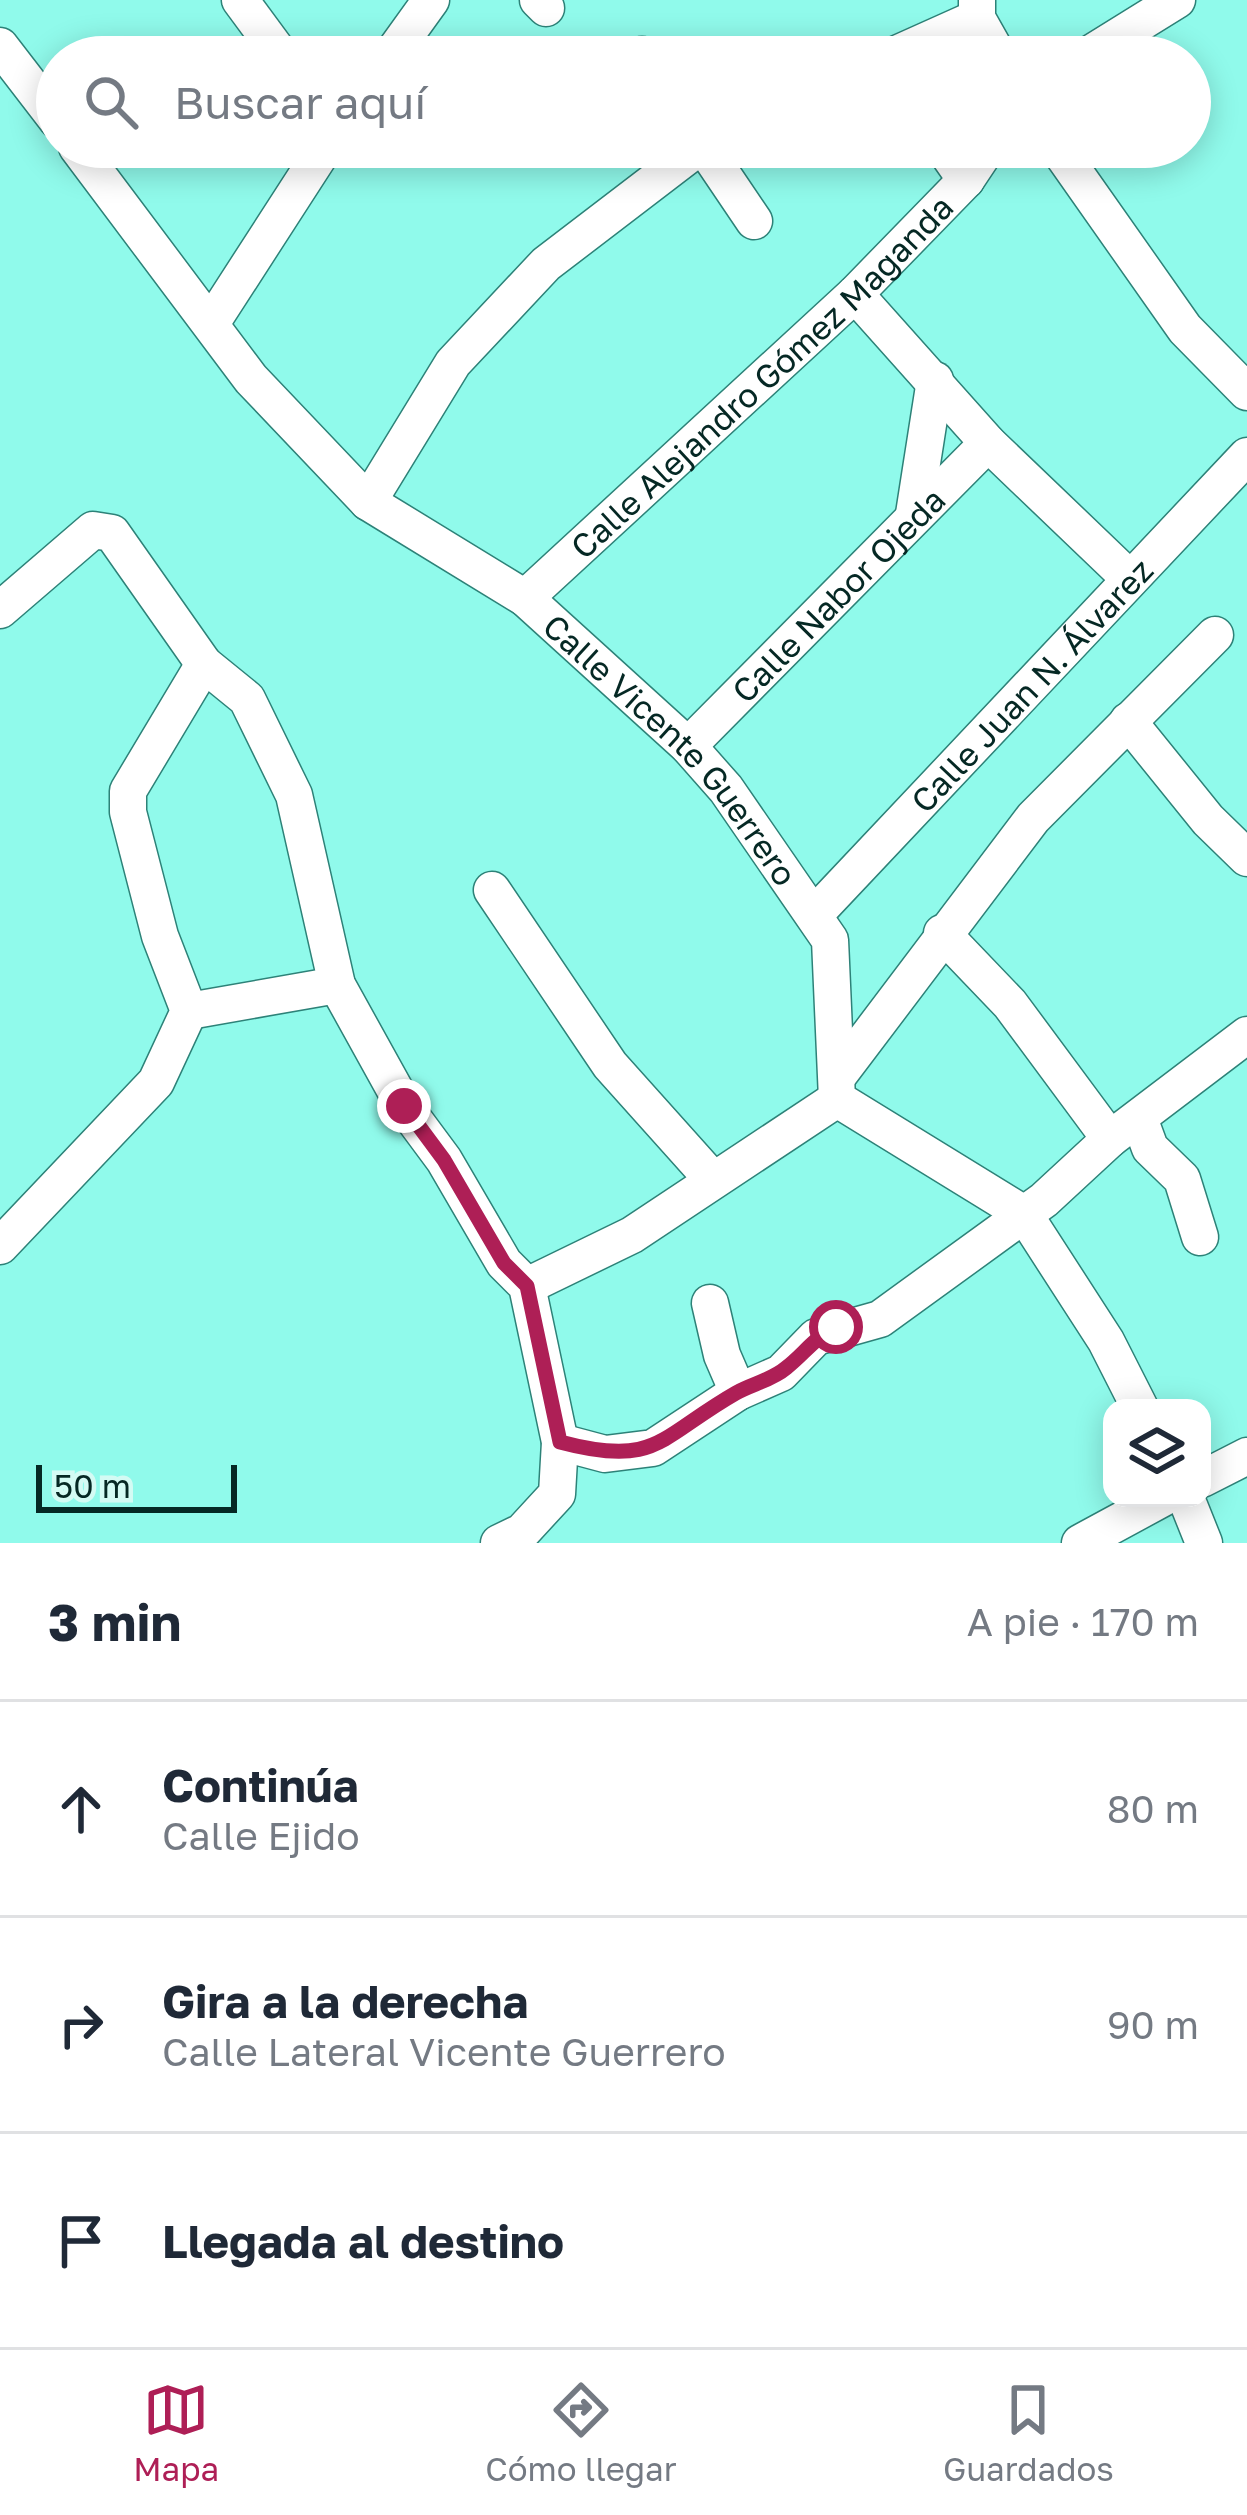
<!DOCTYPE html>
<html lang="es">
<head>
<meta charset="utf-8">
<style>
	body { margin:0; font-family:"Golos Text",sans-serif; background:#f2f2f3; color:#1f2937 }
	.controls { position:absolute; right:36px; bottom:36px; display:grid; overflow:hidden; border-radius:24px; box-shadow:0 6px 30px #0003 }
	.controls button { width:108px; height:108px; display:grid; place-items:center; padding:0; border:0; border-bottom:3px solid #e0e1e3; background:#fff; color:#1f2937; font:60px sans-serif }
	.scale { position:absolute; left:36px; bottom:30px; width:201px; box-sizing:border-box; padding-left:12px; border:6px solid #052824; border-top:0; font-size:33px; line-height:42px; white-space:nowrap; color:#052824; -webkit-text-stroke:9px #d4fbf4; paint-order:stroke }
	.stop { position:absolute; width:36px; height:36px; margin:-27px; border:9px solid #ae1f56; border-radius:50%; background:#fff }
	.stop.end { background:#ae1f56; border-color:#fff; box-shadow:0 3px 12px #0008 }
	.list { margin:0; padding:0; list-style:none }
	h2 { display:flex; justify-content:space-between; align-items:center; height:156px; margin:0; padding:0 48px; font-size:51px }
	h2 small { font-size:39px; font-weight:400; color:#747a83 }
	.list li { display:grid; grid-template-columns:78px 1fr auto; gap:36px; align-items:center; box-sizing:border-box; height:216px; padding:0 48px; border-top:3px solid #e0e1e3 }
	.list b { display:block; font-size:45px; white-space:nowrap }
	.list p { margin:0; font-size:39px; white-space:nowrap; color:#747a83 }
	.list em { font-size:39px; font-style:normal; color:#747a83 }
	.icon { flex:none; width:66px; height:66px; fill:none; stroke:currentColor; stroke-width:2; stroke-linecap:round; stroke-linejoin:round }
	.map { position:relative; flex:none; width:1247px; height:1543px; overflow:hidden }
	.search { position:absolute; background:#fff; box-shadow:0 6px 30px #0003; left:36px; right:36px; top:36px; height:132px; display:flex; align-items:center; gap:30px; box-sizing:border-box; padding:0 42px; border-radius:66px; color:#747a83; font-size:45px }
	.sheet { height:804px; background:#fff }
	nav { display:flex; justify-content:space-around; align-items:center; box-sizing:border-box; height:168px; border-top:3px solid #e0e1e3; background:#fff; font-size:33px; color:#747a83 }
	nav a { display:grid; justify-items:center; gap:6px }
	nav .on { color:#ae1f56 }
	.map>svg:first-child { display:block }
</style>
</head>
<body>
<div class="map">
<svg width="1247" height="1543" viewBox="0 0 1247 1543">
	<rect width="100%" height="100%" fill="#90faeb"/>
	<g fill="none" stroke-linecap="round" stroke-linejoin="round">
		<defs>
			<g id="minor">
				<path d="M240,0L282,57"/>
				<path d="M538,0L546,8"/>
				<path d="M977,0V18L999,57"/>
				<path d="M0,46L57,120"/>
				<path d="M642,55L644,57"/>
				<path d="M390,57L431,0"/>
				<path d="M890,57L977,18"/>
				<path d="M1085,57L1177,0"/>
				<path id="s1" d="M77,147L251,379L368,502L525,598L688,746L726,789L830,940L837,1099L1024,1214L1106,1341L1140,1408"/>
				<path d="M704,147L754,221"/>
				<path d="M943,147L966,180"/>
				<path d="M1057,147L1185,329L1247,392"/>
				<path d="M855,294L988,443L1129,578"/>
				<path d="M212,322L325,147"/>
				<path d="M368,502L453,363L546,264L699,147"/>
				<path d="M914,514L935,380"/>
				<path id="s2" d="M525,598L855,294L966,180L988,147"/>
				<path d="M0,610L93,530L112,533L204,664L247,699L294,795L337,985L404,1106L444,1160L504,1263L527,1286L560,1442L557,1494L522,1532L499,1543"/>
				<path d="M1128,721L1208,820L1247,858"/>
				<path id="s3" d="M688,746L988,443"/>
				<path d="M492,890L610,1065L713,1180"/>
				<path id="s4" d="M815,914L1247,456"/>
				<path d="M942,933L1010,1004L1110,1139"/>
				<path d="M189,1011L337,985"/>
				<path d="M838,1076L1033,818L1215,635"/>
				<path d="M1139,1118L1150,1148L1182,1179L1200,1237"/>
				<path d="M0,1246L156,1082L189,1011L160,936L128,812V791L204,664"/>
				<path d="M527,1286L632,1235L837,1099"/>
				<path d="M710,1303L722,1355L738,1392"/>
				<path d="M560,1442L605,1454L653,1448L738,1392L781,1373L816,1337L880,1319L1044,1200L1110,1139L1247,1035"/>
				<path d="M1202,1479L1247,1456"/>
				<path d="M1186,1498L1204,1543"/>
				<path d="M1080,1543L1163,1498"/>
			</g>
		</defs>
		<use href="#minor" stroke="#2d8278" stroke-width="39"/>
		<use href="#minor" stroke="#fff" stroke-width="36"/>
	</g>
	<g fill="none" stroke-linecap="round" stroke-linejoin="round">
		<path stroke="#ae1f56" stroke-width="15" d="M404,1106L444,1160L504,1263L527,1286L560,1442C657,1468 659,1437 736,1393C752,1384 772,1380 786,1368C804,1354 814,1338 836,1327"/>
	</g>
	<g text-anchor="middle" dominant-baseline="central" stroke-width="9" stroke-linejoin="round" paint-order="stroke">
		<g font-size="33" fill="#052824" stroke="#d4fbf4">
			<text stroke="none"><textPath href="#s2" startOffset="324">Calle Alejandro Gómez Maganda</textPath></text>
			<text stroke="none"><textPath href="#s3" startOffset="213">Calle Nabor Ojeda</textPath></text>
			<text stroke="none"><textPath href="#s4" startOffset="315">Calle Juan N. Álvarez</textPath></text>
			<text stroke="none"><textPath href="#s1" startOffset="855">Calle Vicente Guerrero</textPath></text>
		</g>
	</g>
</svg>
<div class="controls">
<button><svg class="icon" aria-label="layers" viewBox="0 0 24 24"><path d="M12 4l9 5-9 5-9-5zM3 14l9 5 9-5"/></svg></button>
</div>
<div class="scale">50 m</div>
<div class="stop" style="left:836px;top:1327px"></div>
<div class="stop end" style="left:404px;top:1106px"></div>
<div class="search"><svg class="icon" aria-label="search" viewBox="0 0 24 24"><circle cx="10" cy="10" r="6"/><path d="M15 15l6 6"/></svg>Buscar aquí</div>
</div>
<section class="sheet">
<h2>3 min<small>A pie · 170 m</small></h2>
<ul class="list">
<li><svg class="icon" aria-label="ahead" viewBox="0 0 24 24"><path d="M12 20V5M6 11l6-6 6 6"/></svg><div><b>Continúa</b><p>Calle Ejido</p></div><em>80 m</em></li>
<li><svg class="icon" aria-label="right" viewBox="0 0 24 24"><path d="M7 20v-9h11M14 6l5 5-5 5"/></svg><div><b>Gira a la derecha</b><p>Calle Lateral Vicente Guerrero</p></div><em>90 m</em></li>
<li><svg class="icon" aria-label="arrive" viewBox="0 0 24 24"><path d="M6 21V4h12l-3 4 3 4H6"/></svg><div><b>Llegada al destino</b></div></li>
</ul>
</section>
<nav>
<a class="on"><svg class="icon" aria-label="map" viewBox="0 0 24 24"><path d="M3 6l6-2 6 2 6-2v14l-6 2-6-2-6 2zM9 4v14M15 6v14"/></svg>Mapa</a>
<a><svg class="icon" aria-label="directions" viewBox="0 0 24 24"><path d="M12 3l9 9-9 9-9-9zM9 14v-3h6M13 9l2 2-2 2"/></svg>Cómo llegar</a>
<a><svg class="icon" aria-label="saved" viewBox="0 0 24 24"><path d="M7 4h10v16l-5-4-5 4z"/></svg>Guardados</a>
</nav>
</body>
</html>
